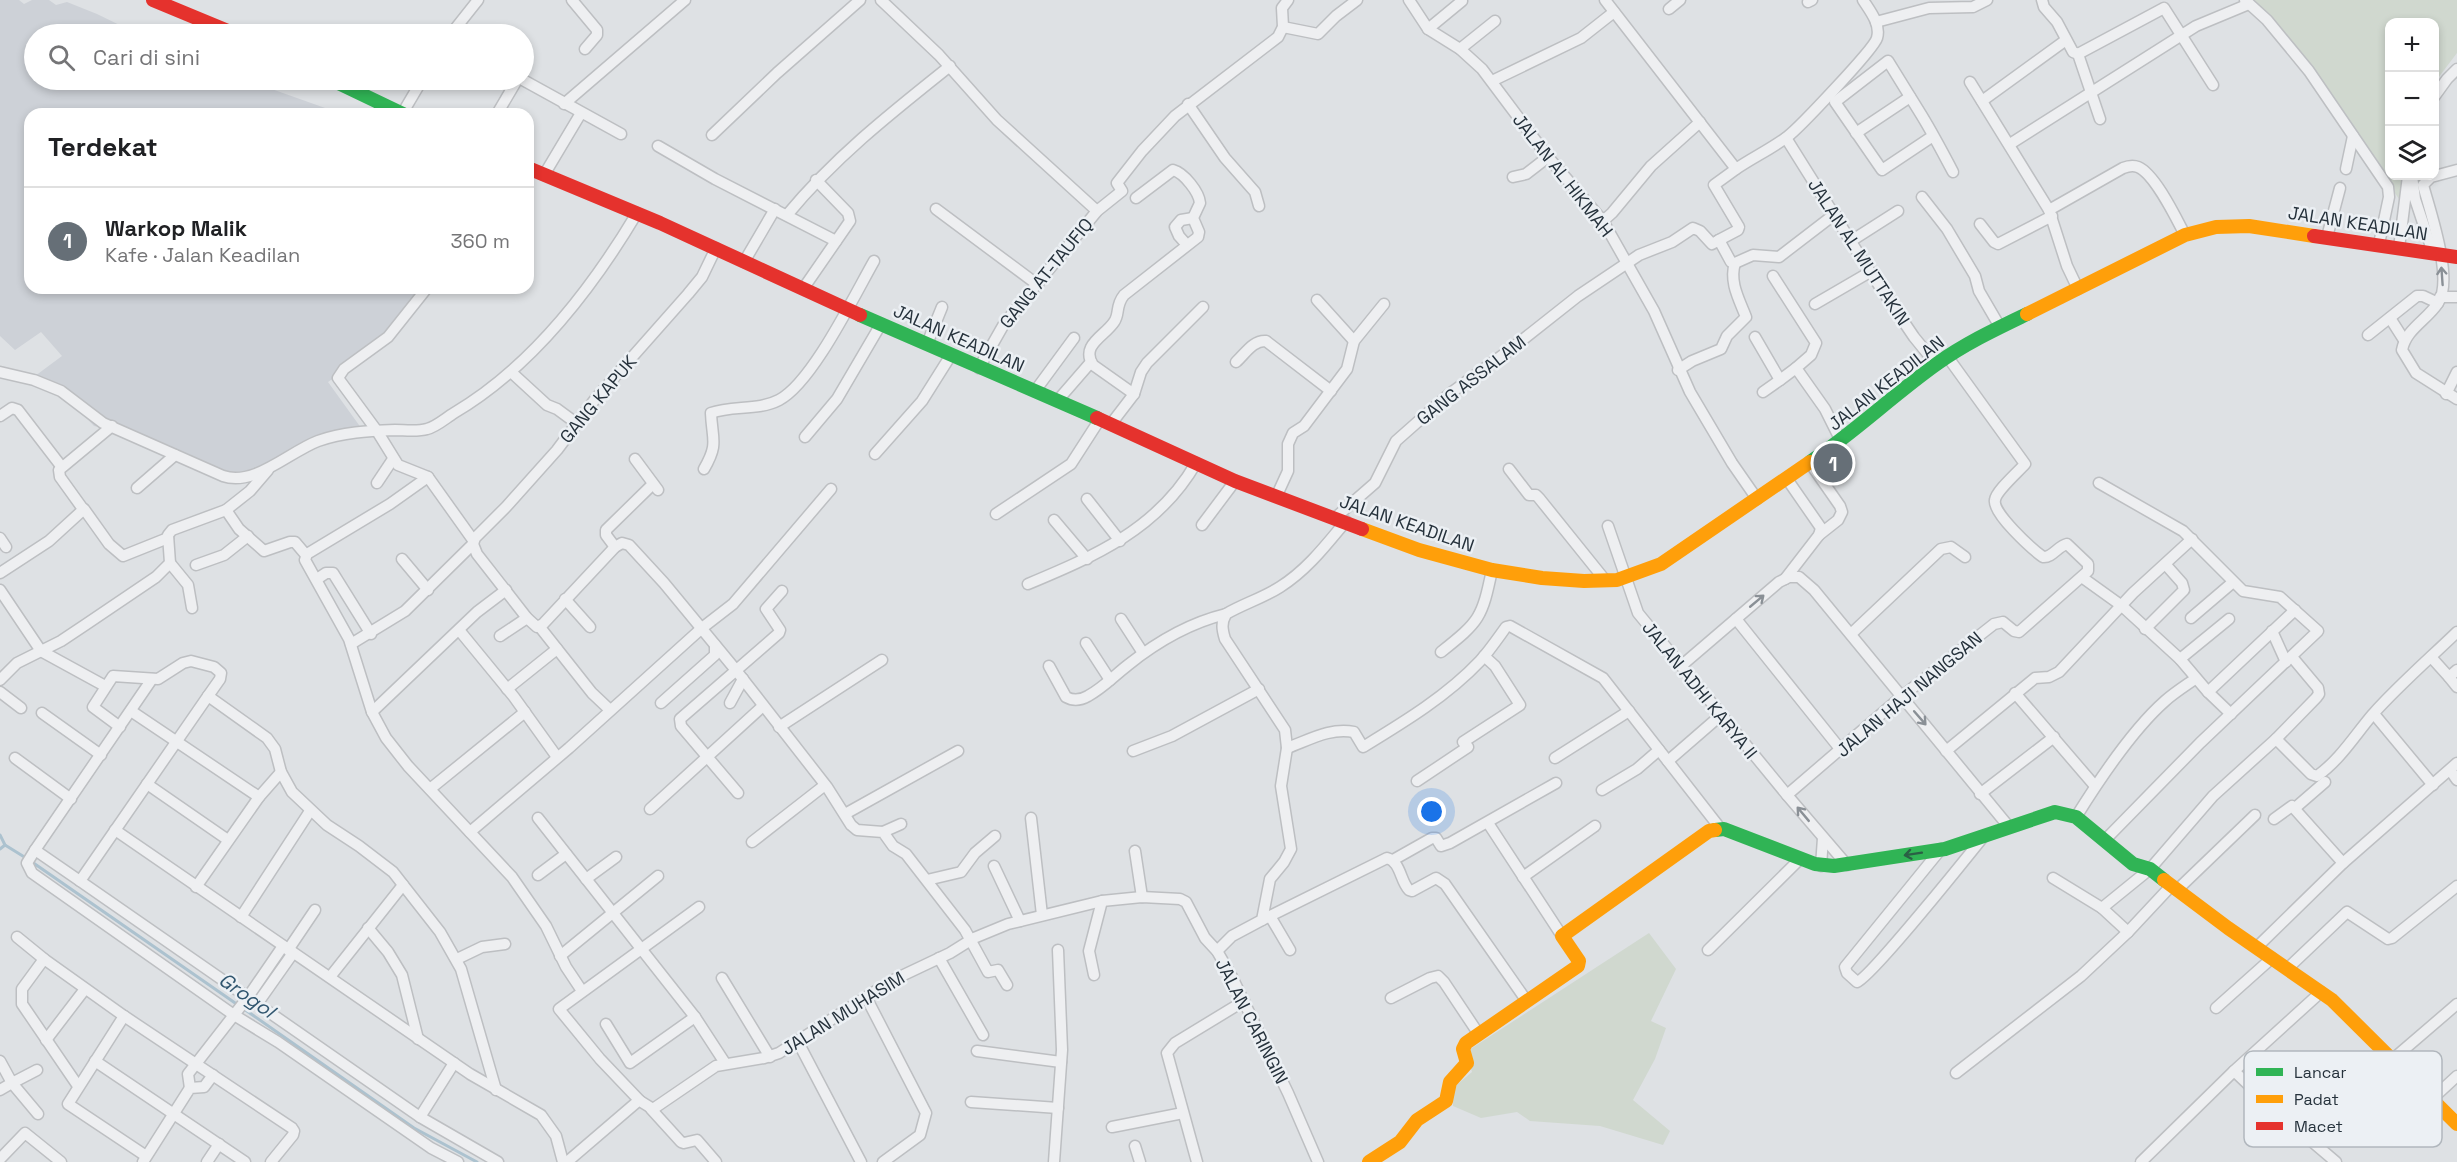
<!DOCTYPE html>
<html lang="id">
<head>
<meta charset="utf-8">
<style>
	body { margin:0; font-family:"Space Grotesk",sans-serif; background:#f2f2f2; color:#202124 }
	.controls { position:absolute; right:18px; top:18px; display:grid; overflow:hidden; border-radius:12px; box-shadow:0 3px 9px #0003 }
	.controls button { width:54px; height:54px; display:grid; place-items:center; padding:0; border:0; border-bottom:2px solid #e0e0e0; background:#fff; color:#202124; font:30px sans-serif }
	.you { position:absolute; left:1432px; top:812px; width:21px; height:21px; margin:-15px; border:4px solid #fff; border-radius:50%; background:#1a73e8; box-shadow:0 0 0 9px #1a73e833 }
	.badge { display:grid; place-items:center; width:39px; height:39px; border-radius:50%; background:#666f77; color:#fff; font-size:20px; font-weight:700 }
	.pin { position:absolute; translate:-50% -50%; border:3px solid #fff; box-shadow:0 2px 6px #0006 }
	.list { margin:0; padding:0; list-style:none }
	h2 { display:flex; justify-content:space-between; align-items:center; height:78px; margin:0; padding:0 24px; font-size:26px }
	h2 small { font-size:20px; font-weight:400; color:#757577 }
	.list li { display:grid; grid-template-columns:39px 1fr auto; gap:18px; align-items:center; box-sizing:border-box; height:108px; padding:0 24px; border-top:2px solid #e0e0e0 }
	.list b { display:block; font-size:22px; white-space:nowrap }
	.list p { margin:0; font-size:20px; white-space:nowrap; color:#757577 }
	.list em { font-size:20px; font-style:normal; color:#757577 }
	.icon { flex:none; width:33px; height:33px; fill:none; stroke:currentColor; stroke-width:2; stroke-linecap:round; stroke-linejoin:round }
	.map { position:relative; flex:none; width:2457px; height:1162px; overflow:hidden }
	.search { position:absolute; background:#fff; box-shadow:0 3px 9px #0003; left:24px; top:24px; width:510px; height:66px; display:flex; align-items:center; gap:15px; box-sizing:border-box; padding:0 21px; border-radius:33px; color:#757577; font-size:22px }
	.panel { position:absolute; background:#fff; box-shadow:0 3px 9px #0003; left:24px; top:108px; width:510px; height:186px; border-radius:18px }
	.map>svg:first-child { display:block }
</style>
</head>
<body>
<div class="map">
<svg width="2457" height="1162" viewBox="0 0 2457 1162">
	<rect width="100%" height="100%" fill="#dee1e4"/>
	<path fill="#cdd1d7" d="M0,0H19L24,4L32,0H49L56,5L67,2L97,14L138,34H34V80H246L342,114H30V288H431L397,335L328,382L364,432L316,447L238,483L122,432L94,426L73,404L31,379L62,356L41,332L15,350L0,336Z"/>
	<g fill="#d0d8cf">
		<path d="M2247,0H2457V53L2435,82L2434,22H2390V176H2418L2422,195L2399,199L2319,82Z"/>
		<path d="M1649,933L1676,969L1651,1021L1666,1028L1655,1059L1633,1100L1670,1131L1663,1145L1600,1126L1530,1121L1517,1112L1481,1118L1453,1106V1088L1472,1072L1466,1052Z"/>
	</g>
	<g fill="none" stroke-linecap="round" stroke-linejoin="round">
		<g stroke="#acc2cf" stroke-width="3">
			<path d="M0,835L5,845"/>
			<path d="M0,849L5,845L26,858"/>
			<path d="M32,862L238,1005"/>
			<path d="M244,1009L414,1128L477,1162"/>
		</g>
		<defs>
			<g id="street">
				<path d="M572,0L597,30V35L585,49"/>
				<path d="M881,0L939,55L997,120L1097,211"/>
				<path d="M1409,0L1428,29L1460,49L1482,69L1548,157L1603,221L1654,311L1690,392L1732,463L1757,499"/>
				<path d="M1605,0L1736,169C1752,158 1771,149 1787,137C1799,128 1874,49 1877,38C1881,24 1870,11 1863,0"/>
				<path d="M2042,0L2044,7L2057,22L2073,52L2078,54L2100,119"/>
				<path d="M2245,0L2267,20L2309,71L2388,187L2389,197L2379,244"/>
				<path d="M1808,2L1812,0"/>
				<path d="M1669,9L1680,0"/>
				<path d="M1876,22L1929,8L1973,7L1987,0"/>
				<path d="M1283,27L1318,34L1336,16L1357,0"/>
				<path d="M1428,29L1462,1"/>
				<path d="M451,34L478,0"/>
				<path d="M1460,49L1495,21"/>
				<path d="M2078,54L2164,8L2213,85"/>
				<path d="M523,80L621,134"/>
				<path d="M1492,81L1581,38L1614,12"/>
				<path d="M1970,82L2049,210L2067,266L2078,289"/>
				<path d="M2434,97L2447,79L2457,69"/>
				<path d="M1982,101L2066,40"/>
				<path d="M564,104L685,0"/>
				<path d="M1188,104L1225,158L1255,192L1259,206"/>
				<path d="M402,114L422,80"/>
				<path d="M497,114L517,80"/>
				<path d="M1856,133L1910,97"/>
				<path d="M712,135L777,73L860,0"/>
				<path d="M1933,136L1882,170L1835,102L1888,61L1922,116C1933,134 1943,153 1953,172"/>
				<path d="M1786,138L1870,272L1914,337L1936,364"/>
				<path d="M2010,144L2196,26L2249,4"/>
				<path d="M658,146L715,179L836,241"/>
				<path d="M2346,169L2353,136"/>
				<path d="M2457,170L2431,177L2423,185C2430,211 2454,280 2438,303C2427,320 2406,329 2402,350L2416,373L2457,399"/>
				<path d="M544,175L581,113"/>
				<path d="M2412,176L2415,199L2433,253"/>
				<path d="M1513,177L1526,174L1548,157"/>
				<path d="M1922,197L1947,229L1975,276L1979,291L2000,327"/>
				<path d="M936,209L1038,285"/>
				<path d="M2049,210L2123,168C2128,166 2133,165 2138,167C2155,174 2176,218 2185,235"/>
				<path d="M787,215C835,157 891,113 950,66"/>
				<path d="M1603,221L1612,213L1651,166L1700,122"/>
				<path d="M1980,224L1994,242L1998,244L2052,216"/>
				<path d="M2327,237L2340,188"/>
				<path d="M1719,240L1738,230L1739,227L1714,185L1736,169"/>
				<path d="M1851,241L1898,211"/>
				<path d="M1187,245L1179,236L1175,227L1181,220L1193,218"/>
				<path d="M2399,248L2408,176"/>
				<path d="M744,262L775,209"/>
				<path d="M1773,276L1816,343L1811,355L1796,368L1825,409L1841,441"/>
				<path d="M427,288L388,337L344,369L338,378L377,431L398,465L428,477L473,540"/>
				<path d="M803,289L850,221L848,213L816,180"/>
				<path d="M2440,297H2457"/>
				<path d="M1317,300L1354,341"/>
				<path d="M1815,304L1870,272"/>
				<path d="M2390,318L2404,340"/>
				<path d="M2368,335L2417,296H2423L2438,303"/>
				<path d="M1755,337L1780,380L1796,368"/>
				<path d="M927,344L942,307"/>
				<path d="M1236,362C1245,354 1253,340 1266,341L1331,391"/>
				<path d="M979,368L1004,324L1097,211L1122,191L1117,183L1142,151L1175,116L1278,37L1283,27L1282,8L1288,0"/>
				<path d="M1678,370L1692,361L1721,349L1727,336L1746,317C1739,299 1729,282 1735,263"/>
				<path d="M0,372L34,380L61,391L103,423L223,476C254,487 289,452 318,441C343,432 368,431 395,430C404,430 417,432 427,429C436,427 446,418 454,413C532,367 591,290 637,213"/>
				<path d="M511,372L547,405L557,409L576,423"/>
				<path d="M1035,391L1074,338"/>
				<path d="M1763,392L1780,380"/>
				<path d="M1134,394L1093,365C1080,345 1105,336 1114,322C1120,314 1115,306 1124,295L1198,237L1199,232L1193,218L1200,203C1199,192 1184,173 1173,170L1136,198"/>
				<path d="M2446,394L2457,372"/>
				<path d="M1058,400L1091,362"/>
				<path d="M0,416L12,408L18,410L61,466"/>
				<path d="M1111,424L1134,394L1141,372L1147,363L1203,307"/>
				<path d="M805,437L837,399L881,324"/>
				<path d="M875,454L922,401L951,355"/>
				<path d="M635,459L658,490"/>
				<path d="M1810,463L1840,506L1842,512L1838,520L1819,535"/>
				<path d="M704,469C719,443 712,440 711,413C732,405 758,411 779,400C812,383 854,296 874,261"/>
				<path d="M1509,469L1529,495H1536L1539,498L1605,580"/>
				<path d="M428,477L390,504L307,554L305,560L349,639L372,712L386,738L408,766L512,877L546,926L566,967L582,991"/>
				<path d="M377,483L393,459"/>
				<path d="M2099,483L2183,531L2243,591L2280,597L2318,631L2200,743L2105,840"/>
				<path d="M137,488L175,455"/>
				<path d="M1277,495L1288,471V444L1293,433L1304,426L1347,369L1354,341L1384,304"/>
				<path d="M1087,499L1120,541"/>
				<path d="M83,509L60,477L59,470L112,426"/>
				<path d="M226,510L239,529L264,551L290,542H295L306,555"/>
				<path d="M996,514L1071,464L1100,419"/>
				<path d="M1336,517L1375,483L1396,441L1448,395L1511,349L1578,296L1639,255L1672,242L1693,228L1700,231L1712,244L1719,240L1731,262L1735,263L1753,255L1779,257L1835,214"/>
				<path d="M1054,520L1087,559"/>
				<path d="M1202,525L1235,481"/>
				<path d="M1608,526L1638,613L1787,795L1847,865"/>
				<path d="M0,538L6,547"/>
				<path d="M473,544L477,554L527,618L537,627L543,624L615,547L622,543L629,545L664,583L735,669L827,787L851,825L857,830L883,832L893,846L906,854L965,930L988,972L998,970L1007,985"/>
				<path d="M615,547L606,535V530L653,484"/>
				<path d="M402,559L428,590"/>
				<path d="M170,563L188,585L192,608"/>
				<path d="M196,565L224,555L248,536"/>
				<path d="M0,573L49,541L84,509L109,544L123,556L168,538"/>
				<path d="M2083,578L2122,606L2180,659L2208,692L2231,714"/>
				<path d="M317,579L326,573H333L371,634"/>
				<path d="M1785,579L1819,535L1821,528L1787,479"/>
				<path d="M1028,584C1095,556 1158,529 1196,463"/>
				<path d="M0,590L41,651L105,686"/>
				<path d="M565,599L590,627"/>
				<path d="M2191,618L2232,583"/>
				<path d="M1121,619L1143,653"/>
				<path d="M1736,619L1841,750"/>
				<path d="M539,626L592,693L610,710"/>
				<path d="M2145,629L2184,590L2182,583L2166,565"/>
				<path d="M459,630L514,697L557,757"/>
				<path d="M2272,631L2286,662"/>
				<path d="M1851,634L1941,549L1951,547L1965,557"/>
				<path d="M500,636L527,618"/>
				<path d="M1086,643L1110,680"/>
				<path d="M351,644L405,611L473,544L475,538L506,507L557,450L596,398L688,294L702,277L716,248"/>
				<path d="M1441,652C1480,621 1482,618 1492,570"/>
				<path d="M2431,657L2449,677L2457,670"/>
				<path d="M2180,659L2229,619"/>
				<path d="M1049,666L1066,697C1073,701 1081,700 1088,696C1103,688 1115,675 1128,665C1158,641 1189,623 1226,614"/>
				<path d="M1681,666L1779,582L1789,577H1799L1814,590L2009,827"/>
				<path d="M2449,677L2457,687"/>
				<path d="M0,680L17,663L61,641L85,625L156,577L170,563L168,535L172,530L226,510L250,491L268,470"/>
				<path d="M507,689L557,649"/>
				<path d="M0,692L21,708"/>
				<path d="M2208,692L2295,610"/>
				<path d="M2015,693L2095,786"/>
				<path d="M208,696L267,738L275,749L281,772L292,792L327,825L359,846L393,872L440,932L461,969L496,1090"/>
				<path d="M661,703L715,655V645"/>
				<path d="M730,703L743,679"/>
				<path d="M131,711L259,797"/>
				<path d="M372,712L477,612L506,590"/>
				<path d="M42,713L101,755"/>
				<path d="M2374,714L2433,785"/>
				<path d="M120,727L93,707L113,676L158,679L183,663L191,661L214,667L221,673L220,679L208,696L80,881L420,1117L498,1162"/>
				<path d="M779,727L882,660"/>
				<path d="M2276,739L2311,774L2317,776C2340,760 2355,735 2373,714C2399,685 2429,659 2457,632"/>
				<path d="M1287,748C1309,740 1331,727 1354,732L1363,747C1404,722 1447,696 1480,661C1490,650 1498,638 1506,627L1510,626L1603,678L1720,828"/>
				<path d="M1133,751L1172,736L1259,689"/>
				<path d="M1946,751L2035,678L2049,677L2059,672L2133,593L2192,539"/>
				<path d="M15,758L71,799"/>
				<path d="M1555,758L1629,711"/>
				<path d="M1668,761L1721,715"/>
				<path d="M2450,770L2457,780"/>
				<path d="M1417,781L1468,747L1463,742L1520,705L1495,666L1484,656"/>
				<path d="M147,784L228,840"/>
				<path d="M430,789L525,712"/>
				<path d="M1602,790L1637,769L1659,750"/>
				<path d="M738,793L681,726L680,719L779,633L780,630L766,609L782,591"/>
				<path d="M1980,794L2054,737"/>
				<path d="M1787,795L1901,697L1994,624L2003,622L2014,631L2019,632L2088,571V564L2067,544C2058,546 2052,558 2043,557C2032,549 1992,513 1995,500C1996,491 2018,472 2025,464L1947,356"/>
				<path d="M2295,808L2325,782"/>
				<path d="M650,809L763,706"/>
				<path d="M845,814L958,751"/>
				<path d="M2076,817C2099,780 2132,730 2165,701C2174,693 2185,686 2195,679"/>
				<path d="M538,818L695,1017L725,1063"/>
				<path d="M1031,818L1042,915"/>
				<path d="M2274,819L2292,806L2343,863"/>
				<path d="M1488,823L1562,936"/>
				<path d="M115,830L470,1074L541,1115L556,1136L563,1162"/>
				<path d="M470,832L569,748L702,628L733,604L831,489"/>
				<path d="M883,832L901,824"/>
				<path d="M752,842L825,785"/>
				<path d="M1941,849L1845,967L1847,973L1857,982C1870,978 1968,856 1984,836"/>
				<path d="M35,850L152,679"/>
				<path d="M1135,851L1142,897"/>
				<path d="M1393,860L1432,838H1436L1441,846L1450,843L1556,783"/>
				<path d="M994,866L1020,921"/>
				<path d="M1821,866L1823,838"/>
				<path d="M538,875L566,854"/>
				<path d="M1523,877L1595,826"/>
				<path d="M2053,878L2102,908L2150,869L2213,796L2276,739L2316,698L2319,694L2318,688L2292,657"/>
				<path d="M586,879L616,857"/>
				<path d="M927,880L961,872L975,853L995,836"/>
				<path d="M80,881L35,850L27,863L32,873L234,1015L278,1042L431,1148L458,1162"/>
				<path d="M196,887L259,797L281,772"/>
				<path d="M2177,890L2255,815"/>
				<path d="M2102,908L2128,932"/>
				<path d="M1270,916L1290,950"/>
				<path d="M241,917L310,811"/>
				<path d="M1262,920L1387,858C1401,862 1400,881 1409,890L1412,891L1436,878L1445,884L1526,1000"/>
				<path d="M368,928L388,952L402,975L418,1039"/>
				<path d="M17,937L44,959"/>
				<path d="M2257,947L2343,863L2457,763"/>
				<path d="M288,950L315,910"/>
				<path d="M1708,950L1800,859"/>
				<path d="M1217,951L1232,936L1262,920L1270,879L1284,862L1291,849L1281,786L1287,748L1285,730L1225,639C1222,629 1221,623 1226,614C1243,604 1263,598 1280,587C1307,570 1326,545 1346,521"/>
				<path d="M560,956L658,876"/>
				<path d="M939,958L983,1035"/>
				<path d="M457,959L482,947L505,944"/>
				<path d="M2288,968L2347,912L2388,939L2392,938L2457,886"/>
				<path d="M1094,975L1089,951L1102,901"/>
				<path d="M330,977L403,885"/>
				<path d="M722,978L770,1057"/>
				<path d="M866,997L926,1113L920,1135L883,1162"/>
				<path d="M1391,998L1430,978L1438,976L1444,982L1478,1033"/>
				<path d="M257,1004L293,953"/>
				<path d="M2216,1008L2272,958"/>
				<path d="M124,1016L68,1104L146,1156"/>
				<path d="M606,1024L630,1063L695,1017"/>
				<path d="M46,1040L85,989"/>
				<path d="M798,1042L861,1162"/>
				<path d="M977,1051L1061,1062"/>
				<path d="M2393,1059L2457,1004"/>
				<path d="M0,1061L12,1083L37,1070"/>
				<path d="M95,1061L245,1162"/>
				<path d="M2234,1071L2275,1110L2336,1162"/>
				<path d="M1956,1073L2081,976L2128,932L2171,886"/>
				<path d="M78,1086L22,1004V989L44,959L124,1016L292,1128L294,1131L293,1135L271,1162"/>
				<path d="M190,1088L188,1074L248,997L283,946"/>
				<path d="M0,1090L12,1083L38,1114"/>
				<path d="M2432,1099L2457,1076"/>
				<path d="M640,1101L600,1059L559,1009L699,907"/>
				<path d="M971,1102L1058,1108"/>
				<path d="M651,1109L681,1142L684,1143L697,1140L716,1162"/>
				<path d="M420,1117L454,1063"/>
				<path d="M1112,1127L1183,1113"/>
				<path d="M1135,1146L1140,1162"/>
				<path d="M0,1159L25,1133L61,1162"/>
				<path d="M143,1162L190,1088L204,1087L213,1075"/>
				<path d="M207,1162L219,1144"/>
				<path d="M567,1162L637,1102L640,1101L653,1109L716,1066L764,1058L779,1053L893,980L950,953L974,938L1008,924L1102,901L1142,897L1180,899L1186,902L1205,938L1217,951L1232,977L1288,1093L1318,1162"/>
				<path d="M1054,1162L1062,1050L1058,950"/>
				<path d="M1197,1162L1167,1053L1175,1043L1244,1001"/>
				<path d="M2141,1162L2234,1071L2321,992"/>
			</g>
		</defs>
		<use href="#street" stroke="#bdbfc2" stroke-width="13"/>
		<use href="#street" stroke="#eeeff1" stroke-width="10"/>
		<g stroke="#30b455" stroke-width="14">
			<path d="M332,80L403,114"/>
			<path d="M860,315L1097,418"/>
			<path d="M1810,462C1855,432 1894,394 1938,363C1966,343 1996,329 2027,314"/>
			<path d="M1715,830L1724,829L1815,864L1834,866L1945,849L2055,812L2076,817L2133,864L2150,869L2164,880"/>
		</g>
		<g stroke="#ff9f0a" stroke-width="14">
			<path d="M2027,314L2185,235L2216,227L2249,226L2314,236"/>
			<path d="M1362,529L1419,550L1492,570L1542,578L1584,581L1617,580L1661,564L1810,462"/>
			<path d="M2164,880L2228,928L2332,1000L2457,1124"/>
			<path d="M1369,1162L1400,1142L1417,1120L1446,1101L1450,1082L1467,1063L1463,1049L1466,1043L1578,966L1579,961L1562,936L1709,831L1715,830"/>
		</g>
		<g stroke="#e5322d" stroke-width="14">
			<path d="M153,0L235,34"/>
			<path d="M528,168L660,223L860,315"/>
			<path d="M2314,236L2457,257"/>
			<path d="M1097,418L1235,481L1362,529"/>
		</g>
	</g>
	<defs><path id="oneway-shaft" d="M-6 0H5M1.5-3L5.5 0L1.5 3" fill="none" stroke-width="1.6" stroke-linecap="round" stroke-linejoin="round" transform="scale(1.5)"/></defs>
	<g stroke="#8a9096">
		<use href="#oneway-shaft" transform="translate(2442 276) rotate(-94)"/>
		<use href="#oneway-shaft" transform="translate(1757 601) rotate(-40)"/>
		<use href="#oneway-shaft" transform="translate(1920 718) rotate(49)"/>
		<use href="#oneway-shaft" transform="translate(1803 814) rotate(-130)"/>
	</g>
	<use stroke="#2a6045" href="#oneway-shaft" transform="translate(1913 854) rotate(171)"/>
	<g text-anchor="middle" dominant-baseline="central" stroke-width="5" stroke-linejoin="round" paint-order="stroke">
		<g font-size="18" fill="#26323c" stroke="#ecf0f4">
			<text transform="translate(1563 175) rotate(52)">JALAN AL HIKMAH</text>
			<text transform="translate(2358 223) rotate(9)">JALAN KEADILAN</text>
			<text transform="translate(1859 252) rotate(57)">JALAN AL MUTTAKIN</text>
			<text transform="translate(1046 273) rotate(-51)">GANG AT-TAUFIQ</text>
			<text transform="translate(959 338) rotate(24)">JALAN KEADILAN</text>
			<text transform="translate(1471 380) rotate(-38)">GANG ASSALAM</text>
			<text transform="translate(1886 383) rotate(-38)">JALAN KEADILAN</text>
			<text transform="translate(598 399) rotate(-50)">GANG KAPUK</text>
			<text transform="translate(1407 523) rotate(19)">JALAN KEADILAN</text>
			<text transform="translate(1700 690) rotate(51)">JALAN ADHI KARYA II</text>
			<text transform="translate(1909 694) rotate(-40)">JALAN HAJI NANGSAN</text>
			<text transform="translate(843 1013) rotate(-32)">JALAN MUHASIM</text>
			<text transform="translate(1252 1021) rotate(63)">JALAN CARINGIN</text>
		</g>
		<g font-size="20" font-style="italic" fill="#31566f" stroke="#ecf0f4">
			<text transform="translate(247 995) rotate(35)">Grogol</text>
		</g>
	</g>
	<rect x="2244" y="1051" width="198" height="96" rx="9" fill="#ecf0f4" stroke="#b1b7bd" stroke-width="1.5"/>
	<rect x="2256" y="1068" width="27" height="8" fill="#30b455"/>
	<rect x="2256" y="1095" width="27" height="8" fill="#ff9f0a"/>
	<rect x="2256" y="1122" width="27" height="8" fill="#e5322d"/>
	<g font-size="16" fill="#26323c">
		<text x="2294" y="1078">Lancar</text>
		<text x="2294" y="1105">Padat</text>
		<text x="2294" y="1132">Macet</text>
	</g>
</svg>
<div class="controls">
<button>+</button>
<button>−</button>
<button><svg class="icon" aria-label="layers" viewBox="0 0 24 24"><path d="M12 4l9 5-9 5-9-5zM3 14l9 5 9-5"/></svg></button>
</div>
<div class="you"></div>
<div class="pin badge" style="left:1833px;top:463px">1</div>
<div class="search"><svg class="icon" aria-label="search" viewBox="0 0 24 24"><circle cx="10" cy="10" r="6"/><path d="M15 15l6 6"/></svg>Cari di sini</div>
<section class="panel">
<h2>Terdekat<small></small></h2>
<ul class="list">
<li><span class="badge">1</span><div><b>Warkop Malik</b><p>Kafe · Jalan Keadilan</p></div><em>360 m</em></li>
</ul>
</section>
</div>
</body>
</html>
